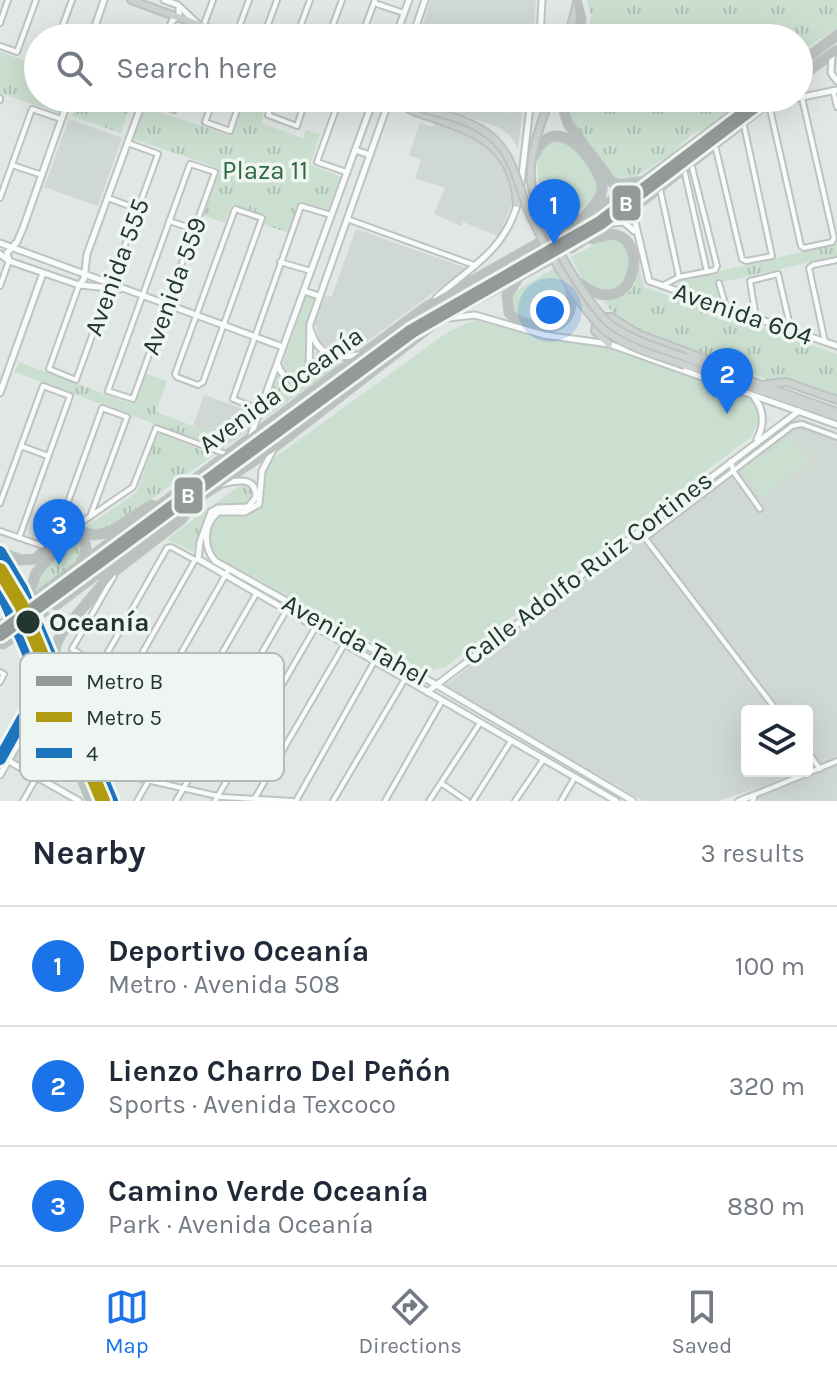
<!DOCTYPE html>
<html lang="en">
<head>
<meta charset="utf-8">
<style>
	body { margin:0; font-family:Karla,sans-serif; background:#f6f6f7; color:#1f2937 }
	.controls { position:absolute; right:24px; bottom:24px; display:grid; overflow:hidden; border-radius:8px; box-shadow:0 8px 32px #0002 }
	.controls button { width:72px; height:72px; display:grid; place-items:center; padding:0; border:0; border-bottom:2px solid #e0e1e3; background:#fff; color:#1f2937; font:40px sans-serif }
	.you { position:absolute; left:550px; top:310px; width:28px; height:28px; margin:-20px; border:6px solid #fff; border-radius:50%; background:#1a73e8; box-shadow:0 0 0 12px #1a73e833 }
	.badge { display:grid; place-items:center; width:52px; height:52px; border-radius:50%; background:#1a73e8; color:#fff; font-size:26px; font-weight:700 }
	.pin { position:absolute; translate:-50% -66px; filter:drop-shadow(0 2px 4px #0008) }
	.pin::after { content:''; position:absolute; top:42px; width:28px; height:24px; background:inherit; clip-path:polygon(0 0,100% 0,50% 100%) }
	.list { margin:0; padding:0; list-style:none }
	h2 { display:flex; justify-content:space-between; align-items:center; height:104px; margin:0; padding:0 32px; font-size:34px }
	h2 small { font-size:26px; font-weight:400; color:#747a83 }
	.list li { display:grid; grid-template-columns:52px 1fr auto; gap:24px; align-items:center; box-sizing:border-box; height:120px; padding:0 32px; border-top:2px solid #e0e1e3 }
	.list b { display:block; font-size:30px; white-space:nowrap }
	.list p { margin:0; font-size:26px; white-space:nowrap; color:#747a83 }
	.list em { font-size:26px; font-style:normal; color:#747a83 }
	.icon { flex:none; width:44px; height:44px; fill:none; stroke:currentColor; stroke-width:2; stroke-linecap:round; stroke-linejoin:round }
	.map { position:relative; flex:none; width:837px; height:801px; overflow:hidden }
	.search { position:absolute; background:#fff; box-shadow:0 8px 32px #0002; left:24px; right:24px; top:24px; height:88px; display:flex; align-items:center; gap:20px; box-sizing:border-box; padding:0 28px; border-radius:44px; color:#747a83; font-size:30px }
	.sheet { height:464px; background:#fff }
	nav { display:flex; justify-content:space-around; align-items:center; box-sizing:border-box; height:112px; border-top:2px solid #e0e1e3; background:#fff; font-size:22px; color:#747a83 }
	nav a { display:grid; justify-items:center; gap:4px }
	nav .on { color:#1a73e8 }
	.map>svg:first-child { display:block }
</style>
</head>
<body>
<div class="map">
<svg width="837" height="801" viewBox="0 0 837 801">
	<defs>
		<pattern id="park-tufts" width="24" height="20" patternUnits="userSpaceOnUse" patternTransform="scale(2)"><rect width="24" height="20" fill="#cbdfd0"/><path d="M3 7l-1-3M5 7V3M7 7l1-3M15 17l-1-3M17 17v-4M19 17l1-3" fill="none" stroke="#aec0b3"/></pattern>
	</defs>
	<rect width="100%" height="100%" fill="#e1e7e4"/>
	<g fill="#cfd8d3" fill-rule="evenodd">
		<path d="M431,0H536L533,38H418Z"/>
		<path d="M411,98H524L518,148L510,136L498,127Z"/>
		<path d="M69,119L122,138L98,206L44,187Z"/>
		<path d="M420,122L431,127L437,124L467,134L492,151L501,163L512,186L513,202L498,236L463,222L461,226L434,214L445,188L415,178L421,160L409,155Z"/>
		<path d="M356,229L466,268L356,350L341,353L330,350L320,342L315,322L325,297L332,296Z"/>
		<path d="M204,395L255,413L249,430L233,441L193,426Z"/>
		<path d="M798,418L837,432V801H759L754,789L718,801H643L444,686ZM747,711H807V771H747Z"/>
		<path d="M0,567L20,599L105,801H99L80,761L0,580Z"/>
		<path d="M34,722L56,734L35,771L13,759Z"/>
	</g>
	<g fill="#cbdfd0">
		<path d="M445,98H515L512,114L444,104Z"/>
		<path d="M559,139C577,144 597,170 600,188L590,204L552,220C542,199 522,144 559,139Z"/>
		<path d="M607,238C653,236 625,319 587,285C580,278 576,265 571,257Z"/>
		<path d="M554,268C558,275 564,283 567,290C581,330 534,329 512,312L510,298L513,293Z"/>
		<path d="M306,296L315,299L307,324L308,366L300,376L292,377L285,372L283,363Z"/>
		<path d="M475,320L542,338L613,349L750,398L756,406L759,421L751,437L445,667L430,671L421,669L215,556C205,545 208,528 217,516C235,510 250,517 264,501V474L270,461L448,332Z"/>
		<path d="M790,436L809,462L761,497L742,471Z"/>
	</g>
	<g fill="url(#park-tufts)">
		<path d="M587,0H837V28L799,53V38H588L591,15Z"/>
		<path d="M0,52L38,65V98H65L59,113L0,93Z"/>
		<path d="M79,98H133L121,133L72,116Z"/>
		<path d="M572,98H738L741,102L705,129L692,134L671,154L635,177L621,181C611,174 575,130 571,118C570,111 571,105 572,98Z"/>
		<path d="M243,103L264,110L261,123L303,138L306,130L320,134L310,165L342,177L329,213L299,203L289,233L262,224L265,215L232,204L225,223L202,215L218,168L131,138L142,106L231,136Z"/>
		<path d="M837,244V256L718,283L723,304L678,288L677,281Z"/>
		<path d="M639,266L644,287L837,354V398L781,377L771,381L638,331L615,316L604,301C626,300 638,288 639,266Z"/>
		<path d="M315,351L324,359L341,364L265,418L277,372L289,381L306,380L314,371Z"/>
		<path d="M19,362L132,404L144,373L167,381L156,412L233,441L222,449L15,372Z"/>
		<path d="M158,433L214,455L109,529L94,532L83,529L137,492Z"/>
		<path d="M245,485L254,493L249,504C201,507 208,509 193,552L167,539L238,487Z"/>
		<path d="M71,538L82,544V555L33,597C32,576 54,550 71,538Z"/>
	</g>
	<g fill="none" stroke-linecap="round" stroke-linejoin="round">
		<g stroke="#bbc4c0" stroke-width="7" stroke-dasharray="7 3.5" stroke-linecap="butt">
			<path d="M539,243L562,231"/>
			<path d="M6,622L35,600"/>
			<path d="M17,634L48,611"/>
		</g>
		<defs>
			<g id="street">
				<path d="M374,3L404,13"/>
				<path d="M0,23L8,0"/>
				<path d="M58,38L72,0"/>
				<path d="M199,38L213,0"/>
				<path d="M235,38L249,0"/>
				<path d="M263,38L277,0"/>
				<path d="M296,38L310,0"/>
				<path d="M328,38L342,0"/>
				<path d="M361,38L375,0"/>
				<path d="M0,46L17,52L36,0"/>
				<path d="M833,90L837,107"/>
				<path d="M0,98V100"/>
				<path d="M214,98L205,122L230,131L241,98"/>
				<path d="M274,98L268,115L297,126L306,98"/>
				<path d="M340,98L317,162L346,172"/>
				<path d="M144,99L174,110L178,98"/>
				<path d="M767,104L770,109L801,246L804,248L832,242L834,238L802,98"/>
				<path d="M715,145L742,259L746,261L772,256L743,121"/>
				<path d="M190,164L215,172L133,399L108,391Z"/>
				<path d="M12,165L42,175"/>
				<path d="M684,169L707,272"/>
				<path d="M660,189L679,277"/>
				<path d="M0,198L32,109L61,119"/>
				<path d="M108,198L138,209"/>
				<path d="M235,209L262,218L203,382L198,385L177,377L175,374Z"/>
				<path d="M347,219L474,265"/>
				<path d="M169,221L194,229"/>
				<path d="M280,262L311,271"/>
				<path d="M719,283L726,307"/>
				<path d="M79,285L49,369L76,380L158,154L128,143"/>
				<path d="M0,286L9,261"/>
				<path d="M662,286L679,277L715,270L717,266L691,163"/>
				<path d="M756,318L750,281L778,274L791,330"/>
				<path d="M825,342L809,268L813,265L837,260"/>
				<path d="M261,410L233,399L301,206L331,215"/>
				<path d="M21,446L48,456"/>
				<path d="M731,461L733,471L760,509"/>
				<path d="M0,503L43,386L70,396L19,538"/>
				<path d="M62,519L79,524L133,487L156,428L226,454"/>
				<path d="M59,527L102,408L127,417L90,517"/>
				<path d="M0,531L46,547"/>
				<path d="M114,576L72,649L214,735"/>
				<path d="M0,672L4,674L0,682"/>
				<path d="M75,710L167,548L171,547L195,560"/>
				<path d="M777,711L645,538L792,426L802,424L837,437"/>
				<path d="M90,745L195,560"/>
				<path d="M807,751L820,769"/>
				<path d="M112,774L229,569"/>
				<path d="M102,778L112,774H120L222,797L293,801"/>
				<path d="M441,783L467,801"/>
				<path d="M754,795L837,761"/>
				<path d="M255,798L344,645"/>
				<path d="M23,801L62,733"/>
				<path d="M137,801L256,594"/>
				<path d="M176,801L286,611"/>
				<path d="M215,801L315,628"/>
				<path d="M296,801L374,662"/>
				<path d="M333,801L405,679"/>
				<path d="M385,801L442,701"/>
				<path d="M429,801L480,723"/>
				<path d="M473,801L511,741"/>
				<path d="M515,801L543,760"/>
				<path d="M561,801L575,777"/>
			</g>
			<g id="secondary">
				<path d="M164,0L178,5L198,24"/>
				<path d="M396,35L406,38"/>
				<path d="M91,38L104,0"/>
				<path d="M166,38L172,21L179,16V8"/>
				<path d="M395,38L409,0"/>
				<path d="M412,38L425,0"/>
				<path d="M540,38L542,0"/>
				<path d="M832,54L831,73L837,81"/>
				<path d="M768,104L837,90"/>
				<path d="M355,150L370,155"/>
				<path d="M521,184L531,98"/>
				<path d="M632,209L649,281L837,346"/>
				<path d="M612,223L624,222L634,231"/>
				<path d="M0,243L283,347"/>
				<path d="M0,254L9,261L79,285L120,289"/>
				<path d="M9,261L7,253L17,242L23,228L69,98"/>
				<path d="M79,285L84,279L87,254L144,98"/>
				<path d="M304,291L319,296"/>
				<path d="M436,298C471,266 504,252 518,202"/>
				<path d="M448,318L475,315L544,335L609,344L837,425"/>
				<path d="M311,331C318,356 336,359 359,355"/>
				<path d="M278,365C283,381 299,385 309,371L310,324L390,98"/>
				<path d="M0,393L43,273"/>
				<path d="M754,397C764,410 765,424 757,439"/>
				<path d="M251,435L374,98"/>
				<path d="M273,450L262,471L259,504L245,512H219C203,523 203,547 215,561L435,684L633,801"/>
				<path d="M221,484C236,481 256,475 256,497L248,507L218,508L211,512L200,542L198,559L616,801"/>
				<path d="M427,692L799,411"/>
				<path d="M0,756L79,801"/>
				<path d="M0,759L23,718L41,701L43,691"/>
				<path d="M0,775L34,716L43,713L55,718"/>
				<path d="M739,801L754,795L753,801"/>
			</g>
			<g id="primary">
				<path d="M131,0L235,38"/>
				<path d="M568,38L577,3"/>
				<path d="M394,98C405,109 418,113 433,118C480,134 513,148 517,204"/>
				<path d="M609,344L595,331L597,321L604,317H611L638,334L708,360L726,372"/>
				<path d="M687,358L837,412"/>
				<path d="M685,365L837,417"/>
				<path d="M767,384L786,382L837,400"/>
			</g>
			<g id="highway">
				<path d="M577,3L581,19L578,38"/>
				<path d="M799,64L837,35"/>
				<path d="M799,78L837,50"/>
				<path d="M566,98L564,111L568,124L612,182L621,185L638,182"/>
				<path d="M533,157C554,110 591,153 602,183C604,196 595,204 587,214"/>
				<path d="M562,231L647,179L755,98"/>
				<path d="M571,248L632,209L774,98"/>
				<path d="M517,280L507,295L509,313C515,320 522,322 532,325C562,334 576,316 570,286"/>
				<path d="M579,283C632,325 651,244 616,235C608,233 600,237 592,239"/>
				<path d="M0,552L21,560L35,559L66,531L76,530L93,535L108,533L152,505"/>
				<path d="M1,554L26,599"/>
				<path d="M0,589L12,613"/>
				<path d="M45,591L426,307L539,243"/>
				<path d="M35,600L44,592"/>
				<path d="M27,601L36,573L69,535H77C90,542 87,553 80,564"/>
				<path d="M56,605L191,503L276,446L439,320L549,260"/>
				<path d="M37,625L112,801"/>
				<path d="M0,626L6,622"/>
				<path d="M22,637L91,801"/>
				<path d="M3,644L13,637"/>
				<path d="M53,664L56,645L61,634L111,574L182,519L191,504"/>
			</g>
		</defs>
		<use href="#street" stroke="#bec3c1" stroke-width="8"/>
		<use href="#secondary" stroke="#bec4c1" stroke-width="9"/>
		<use href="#primary" stroke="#bcc3c0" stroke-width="10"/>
		<use href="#highway" stroke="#bcc3c0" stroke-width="11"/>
		<use href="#street" stroke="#fafbfb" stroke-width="4"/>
		<use href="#secondary" stroke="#fafbfb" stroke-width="5"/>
		<use href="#primary" stroke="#cdd3d1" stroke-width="6"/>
		<use href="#highway" stroke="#bac1be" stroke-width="7"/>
		<defs>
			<g id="primary-bridge">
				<path d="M550,98C541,124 529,152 531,181C533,212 588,310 614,327C636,342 663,349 687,358"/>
				<path d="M410,105C437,113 473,119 494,139C514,158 518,186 528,210C540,238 583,315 607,332C630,348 658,356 685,365"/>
			</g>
			<g id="highway-bridge">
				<path d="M27,602L29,606"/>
				<path d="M12,613L14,617"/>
				<path d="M32,614L37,625"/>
				<path d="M17,625L22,637"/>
			</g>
		</defs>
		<use href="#primary-bridge" stroke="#bcc3c0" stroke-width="10" stroke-linecap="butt"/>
		<use href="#highway-bridge" stroke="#bcc3c0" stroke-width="11" stroke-linecap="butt"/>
		<use href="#primary-bridge" stroke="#cdd3d1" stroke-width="6"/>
		<use href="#highway-bridge" stroke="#bac1be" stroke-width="7"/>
		<defs>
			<g id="bus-1">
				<path d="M0,552L22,589L112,801"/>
				<path d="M0,589L44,690L41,701L23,718L0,759"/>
			</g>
		</defs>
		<use href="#bus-1" stroke="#eff6f2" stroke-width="18"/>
		<use href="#bus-1" stroke="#1c75bc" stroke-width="12"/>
		<defs>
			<path id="metro-1" d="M0,634L412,331L600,223L765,98"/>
			<path id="metro-2" d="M0,570L21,605L103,801"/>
		</defs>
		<use href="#metro-1" stroke="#eff6f2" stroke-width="20"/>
		<use href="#metro-2" stroke="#eff6f2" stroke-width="20"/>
		<use href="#metro-1" stroke="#949a99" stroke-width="14"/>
		<use href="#metro-2" stroke="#b19b11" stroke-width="14"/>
	</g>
	<circle fill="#213730" stroke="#eff6f2" stroke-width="3" cx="28" cy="622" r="13"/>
	<g text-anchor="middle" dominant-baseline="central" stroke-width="7" stroke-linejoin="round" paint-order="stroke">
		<g font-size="26" fill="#2f6a42" stroke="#eff6f2">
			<text x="265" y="170">Plaza 11</text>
		</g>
		<g font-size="26" fill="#213730" stroke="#eff6f2">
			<text transform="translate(117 267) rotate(-70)">Avenida 555</text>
			<text transform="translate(174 286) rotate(-70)">Avenida 559</text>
			<text transform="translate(743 314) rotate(19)">Avenida 604</text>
			<text transform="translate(281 390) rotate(-36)">Avenida Oceanía</text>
			<text transform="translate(588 568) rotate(-37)">Calle Adolfo Ruiz Cortines</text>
			<text transform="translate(355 640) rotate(29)">Avenida Tahel</text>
		</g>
		<g font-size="26" font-weight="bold" fill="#213730" stroke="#eff6f2" text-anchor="start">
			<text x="49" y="622">Oceanía</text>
		</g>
	</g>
	<rect x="20" y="653" width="264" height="128" rx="12" fill="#eff6f2" stroke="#b1bdb8" stroke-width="2"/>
	<rect x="36" y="676" width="36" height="10" fill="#949a99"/>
	<rect x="36" y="712" width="36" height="10" fill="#b19b11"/>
	<rect x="36" y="748" width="36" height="10" fill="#1c75bc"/>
	<g font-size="22" fill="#213730">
		<text x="86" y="689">Metro B</text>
		<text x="86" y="725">Metro 5</text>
		<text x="86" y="761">4</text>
	</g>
	<g stroke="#eff6f2" stroke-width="3">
		<rect x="611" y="184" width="31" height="38" rx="8" fill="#949a99"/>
		<rect x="173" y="476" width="31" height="39" rx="8" fill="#949a99"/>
	</g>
	<g font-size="22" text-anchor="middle" font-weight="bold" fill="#fff">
		<text x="626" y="211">B</text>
		<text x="188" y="503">B</text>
	</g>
</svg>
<div class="controls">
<button><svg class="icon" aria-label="layers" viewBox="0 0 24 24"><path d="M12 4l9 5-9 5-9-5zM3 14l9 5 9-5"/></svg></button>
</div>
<div class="you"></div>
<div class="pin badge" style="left:554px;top:245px">1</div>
<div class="pin badge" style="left:727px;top:414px">2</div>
<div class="pin badge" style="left:59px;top:565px">3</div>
<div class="search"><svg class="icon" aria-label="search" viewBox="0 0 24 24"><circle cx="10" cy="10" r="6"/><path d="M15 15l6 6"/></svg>Search here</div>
</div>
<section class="sheet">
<h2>Nearby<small>3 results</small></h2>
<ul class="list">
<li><span class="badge">1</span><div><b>Deportivo Oceanía</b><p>Metro · Avenida 508</p></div><em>100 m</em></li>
<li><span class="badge">2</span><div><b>Lienzo Charro Del Peñón</b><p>Sports · Avenida Texcoco</p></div><em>320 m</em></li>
<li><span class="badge">3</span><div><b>Camino Verde Oceanía</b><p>Park · Avenida Oceanía</p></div><em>880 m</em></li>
</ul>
</section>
<nav>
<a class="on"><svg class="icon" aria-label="map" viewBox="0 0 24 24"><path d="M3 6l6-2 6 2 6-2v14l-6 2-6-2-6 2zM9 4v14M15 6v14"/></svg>Map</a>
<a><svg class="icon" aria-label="directions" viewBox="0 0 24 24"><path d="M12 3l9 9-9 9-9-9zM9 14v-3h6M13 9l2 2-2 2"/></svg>Directions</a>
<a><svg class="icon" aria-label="saved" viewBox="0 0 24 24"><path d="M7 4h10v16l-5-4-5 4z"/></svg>Saved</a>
</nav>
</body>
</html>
